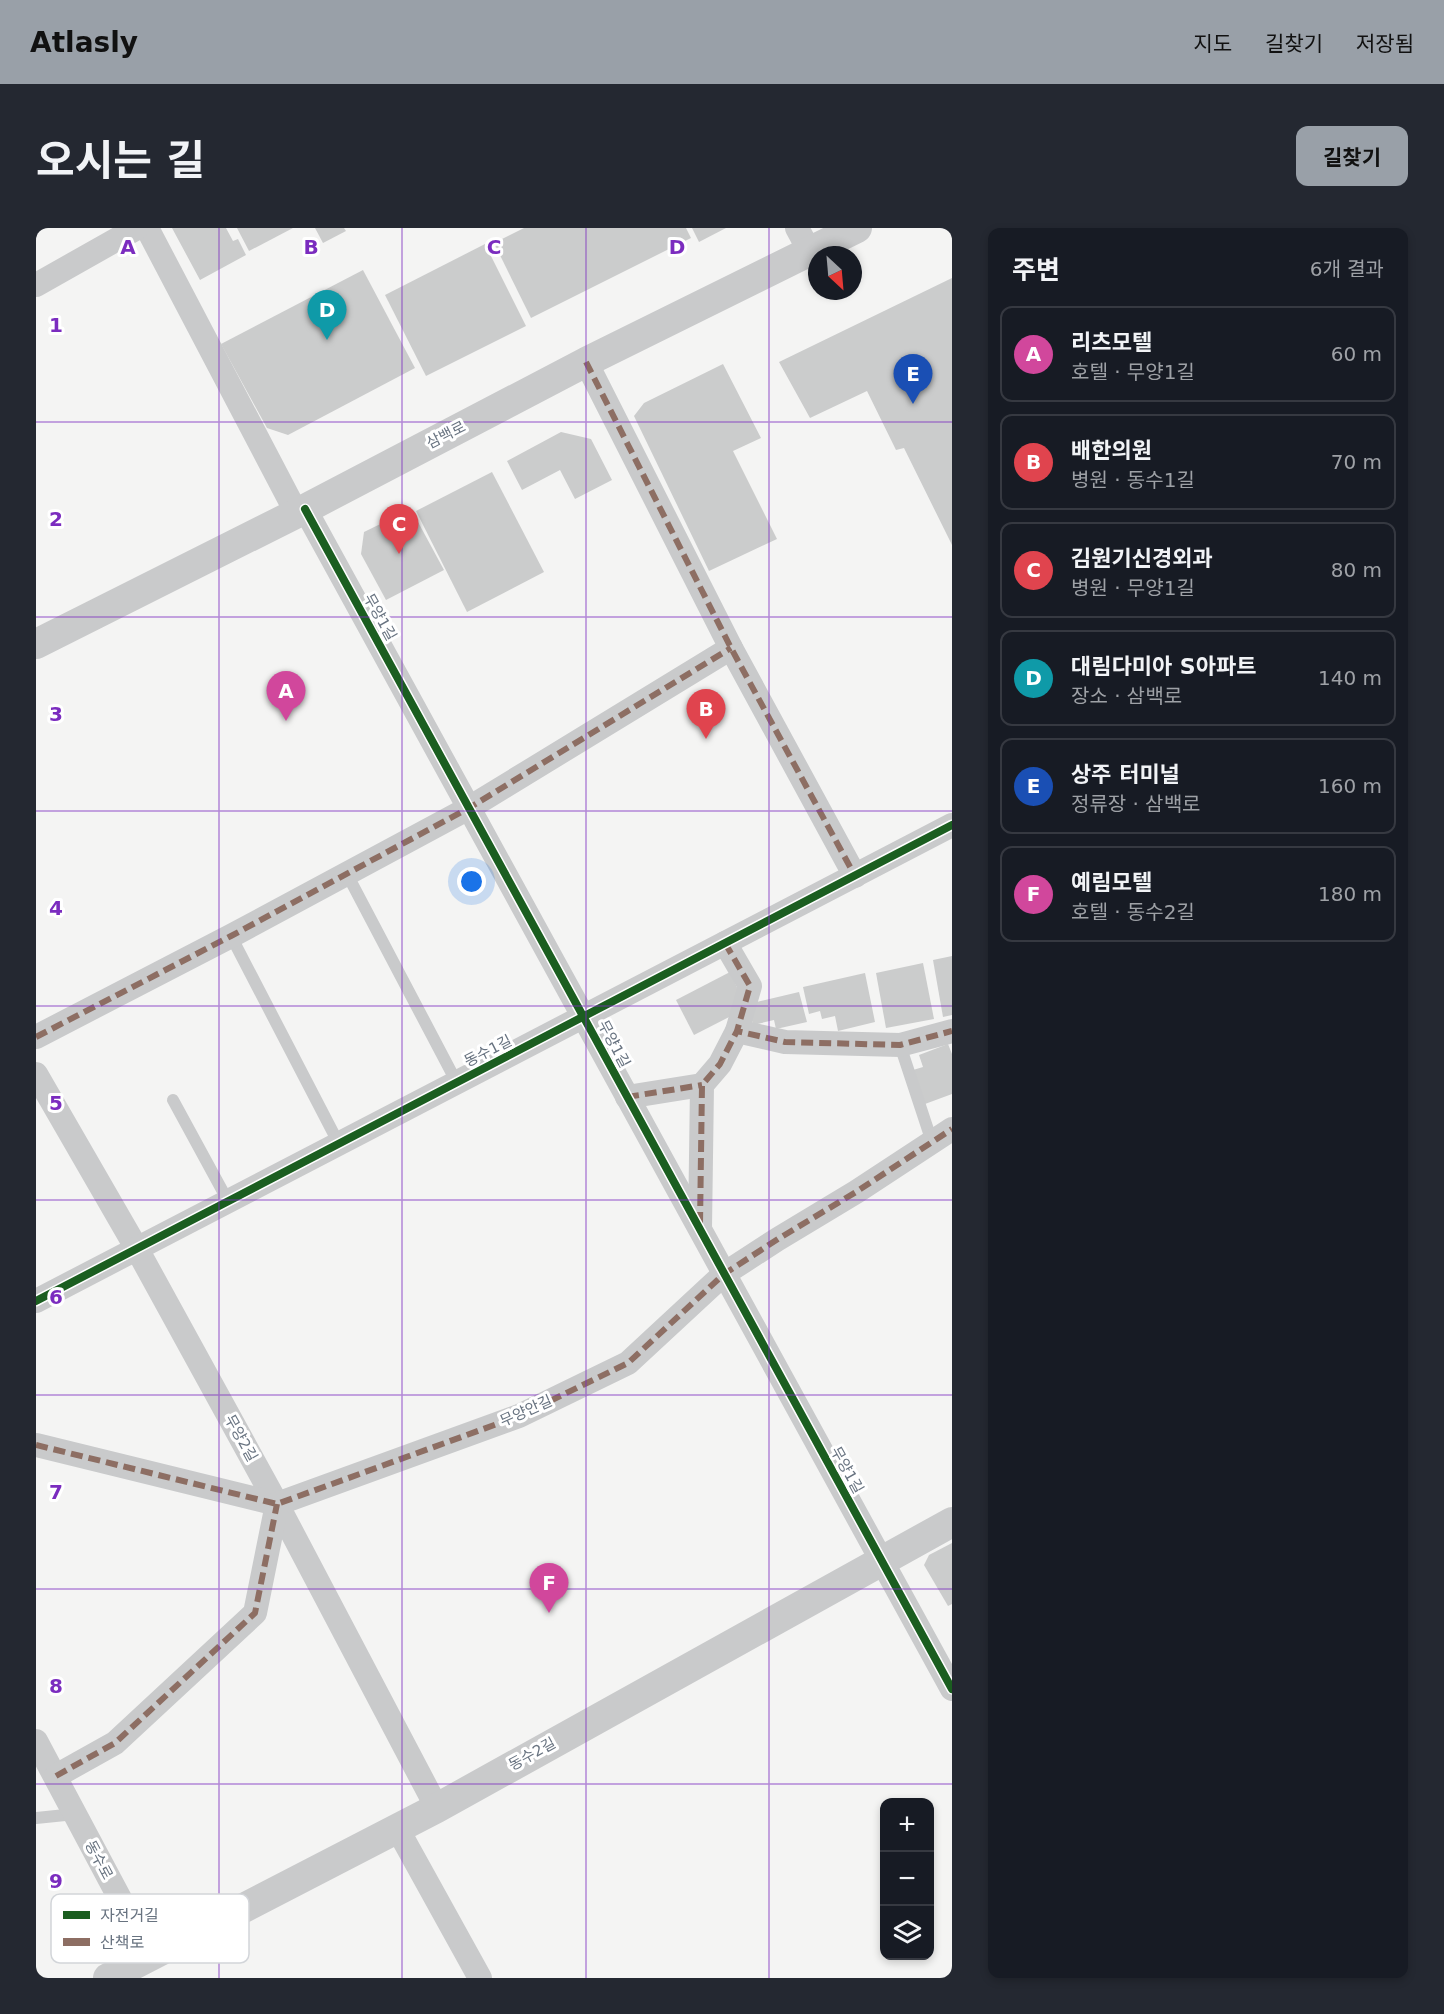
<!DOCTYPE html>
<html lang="ko">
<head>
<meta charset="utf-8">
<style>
	body { margin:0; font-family:"DejaVu Sans","Noto Sans KR",sans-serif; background:#242831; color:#f1f3f6 }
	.controls { position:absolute; right:18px; bottom:18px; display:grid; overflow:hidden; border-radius:12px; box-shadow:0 3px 9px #0003 }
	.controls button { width:54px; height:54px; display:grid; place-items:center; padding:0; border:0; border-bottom:2px solid #363941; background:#171b24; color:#f1f3f6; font:30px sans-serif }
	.compass { position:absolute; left:772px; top:18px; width:54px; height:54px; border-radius:50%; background:#171b24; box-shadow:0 3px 9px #0003; rotate:154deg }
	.you { position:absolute; left:436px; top:654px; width:21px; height:21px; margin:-15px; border:4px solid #fff; border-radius:50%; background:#1a73e8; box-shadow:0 0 0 9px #1a73e833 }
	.badge { display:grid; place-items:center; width:39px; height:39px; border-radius:50%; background:#99a0a8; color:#fff; font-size:20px; font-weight:700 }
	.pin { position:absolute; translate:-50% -50px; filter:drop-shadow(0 2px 3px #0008) }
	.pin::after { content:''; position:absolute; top:32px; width:21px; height:18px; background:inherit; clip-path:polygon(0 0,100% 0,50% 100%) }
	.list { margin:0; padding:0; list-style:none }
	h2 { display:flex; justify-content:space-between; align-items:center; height:78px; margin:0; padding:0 24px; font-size:26px }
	h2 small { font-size:20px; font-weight:400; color:#9ea1a6 }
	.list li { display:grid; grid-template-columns:39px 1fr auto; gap:18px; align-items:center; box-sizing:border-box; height:96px; margin:0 12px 12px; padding:0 12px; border:2px solid #363941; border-radius:12px }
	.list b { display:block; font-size:22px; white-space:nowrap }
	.list p { margin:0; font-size:20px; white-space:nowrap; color:#9ea1a6 }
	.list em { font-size:20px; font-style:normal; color:#9ea1a6 }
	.icon { flex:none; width:33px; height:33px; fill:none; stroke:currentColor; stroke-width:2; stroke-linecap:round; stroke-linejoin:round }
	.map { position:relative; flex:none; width:916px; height:1750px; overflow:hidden; border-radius:12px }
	header { display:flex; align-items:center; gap:36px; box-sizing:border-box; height:84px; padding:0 30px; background:#99a0a8; color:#111 }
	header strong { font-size:28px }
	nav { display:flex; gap:33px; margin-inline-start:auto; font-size:21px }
	.intro { display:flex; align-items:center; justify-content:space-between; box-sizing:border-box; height:144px; padding:0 36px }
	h1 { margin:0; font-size:42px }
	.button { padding:15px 27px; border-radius:12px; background:#99a0a8; color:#111; font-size:21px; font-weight:700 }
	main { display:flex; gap:36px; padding:0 36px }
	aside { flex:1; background:#171b24; border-radius:12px; box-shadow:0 3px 9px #0003 }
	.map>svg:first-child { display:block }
</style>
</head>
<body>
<header>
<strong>Atlasly</strong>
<nav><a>지도</a><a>길찾기</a><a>저장됨</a></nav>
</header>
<div class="intro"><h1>오시는 길</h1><a class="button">길찾기</a></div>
<main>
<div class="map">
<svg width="916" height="1750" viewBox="0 0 916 1750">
	<rect width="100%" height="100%" fill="#f4f4f3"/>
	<g fill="#cbcccc">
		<path d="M136,0H190L197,13L202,11L210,27L164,52Z"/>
		<path d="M201,0H257L213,23Z"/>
		<path d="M279,0H308L310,3L287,15Z"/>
		<path d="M488,0H650L655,10L495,90L458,15Z"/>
		<path d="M656,0H690L663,14Z"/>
		<path d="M449,16L490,98L390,148L349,67Z"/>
		<path d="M327,42L379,140L252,207L231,200L185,116Z"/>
		<path d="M916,50V317L868,220L860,222L831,163L774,190L743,134Z"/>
		<path d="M687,136L725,210L697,223L741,311L673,343L598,188L608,175Z"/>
		<path d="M525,204L555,211L576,252L539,271L524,242L486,262L471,233Z"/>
		<path d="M456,244L508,344L431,384L380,283Z"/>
		<path d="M375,281L408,342L350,372L325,326L328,304Z"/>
		<path d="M916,728V787L907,789L897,732Z"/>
		<path d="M887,735L898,791L850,800L840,745Z"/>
		<path d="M694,744L704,766L699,786L658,807L640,772Z"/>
		<path d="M829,745L839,794L802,803L799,788L786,791L784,783L773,786L767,759Z"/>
		<path d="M763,764L771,794L740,801L738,792L717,797L712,776Z"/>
		<path d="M912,816L916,826V866L889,876L877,842L887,839L883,827Z"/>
		<path d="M916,1315V1376L912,1378L888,1337L893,1327Z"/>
	</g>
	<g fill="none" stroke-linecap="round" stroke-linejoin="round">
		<g stroke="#c9cacb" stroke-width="12">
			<path d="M311,646L421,855"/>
			<path d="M195,708L303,916"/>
			<path d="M864,817L896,914"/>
			<path d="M137,872L192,973"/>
			<path d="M0,1590L39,1586"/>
		</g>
		<g stroke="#c9cacb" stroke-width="24">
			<path d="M111,0L260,284"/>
			<path d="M761,0L774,24"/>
			<path d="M0,57L101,0"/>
			<path d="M550,134L695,420L819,648"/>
			<path d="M269,281L916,1461"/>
			<path d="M689,715L714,758L701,803L749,814L864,817L916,803"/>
			<path d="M0,809L195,708L433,580L695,420"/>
			<path d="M0,846L101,1021L241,1276L401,1580"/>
			<path d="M591,869L666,857"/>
			<path d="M664,1000L666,857L684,836L701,803"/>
			<path d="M0,1073L916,597"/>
			<path d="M0,1217L241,1276L483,1188L592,1135L688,1046L742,1011L820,964L916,901"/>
			<path d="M0,1513L115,1729"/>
			<path d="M20,1548L79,1515L219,1385L241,1276"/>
			<path d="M361,1600L444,1750"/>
		</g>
		<g stroke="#c9cacb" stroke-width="30">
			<path d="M0,416L269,281L550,134L821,0"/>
			<path d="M72,1750L401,1580L916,1294"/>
		</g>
		<g stroke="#8d6e63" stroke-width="6" stroke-dasharray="12 6" stroke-linecap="butt">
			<path d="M550,134L695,420L819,648"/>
			<path d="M689,715L714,758L701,803L749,814L864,817L916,803"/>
			<path d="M0,809L195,708L433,580L695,420"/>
			<path d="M591,869L666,857"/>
			<path d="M664,996L666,857L684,836L701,803"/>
			<path d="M0,1217L241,1276L483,1188L592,1135L688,1046L742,1011L820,964L916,901"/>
			<path d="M20,1548L79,1515L219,1385L241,1276"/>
		</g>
		<defs>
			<g id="cycleway">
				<path d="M269,281L916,1461"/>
				<path d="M0,1073L916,597"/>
			</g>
		</defs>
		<use href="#cycleway" stroke="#fff" stroke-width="11"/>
		<use href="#cycleway" stroke="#1b5e20" stroke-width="8"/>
	</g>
	<path fill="none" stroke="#7b2cbf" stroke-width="1.5" stroke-opacity="0.55" d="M183,0V1750M366,0V1750M550,0V1750M733,0V1750M0,194H916M0,389H916M0,583H916M0,778H916M0,972H916M0,1167H916M0,1361H916M0,1556H916"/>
	<g text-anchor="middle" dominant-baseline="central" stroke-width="6" stroke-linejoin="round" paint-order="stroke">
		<g font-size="15" fill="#687380" stroke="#fff">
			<text transform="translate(410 207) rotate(-27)">삼백로</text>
			<text transform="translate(344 389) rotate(61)">무양1길</text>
			<text transform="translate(578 816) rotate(62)">무양1길</text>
			<text transform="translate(452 823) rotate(-27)">동수1길</text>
			<text transform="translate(490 1183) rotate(-24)">무양안길</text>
			<text transform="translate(205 1210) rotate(61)">무양2길</text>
			<text transform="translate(811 1242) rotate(61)">무양1길</text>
			<text transform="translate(496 1526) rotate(-29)">동수2길</text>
			<text transform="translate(63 1632) rotate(62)">동수로</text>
		</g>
	</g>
	<rect x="15" y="1666" width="198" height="69" rx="9" fill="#fff" stroke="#d2d5d9" stroke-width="1.5"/>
	<rect x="27" y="1683" width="27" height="8" fill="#1b5e20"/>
	<rect x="27" y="1710" width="27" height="8" fill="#8d6e63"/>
	<g font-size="16" fill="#687380">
		<text x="64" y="1693">자전거길</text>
		<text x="64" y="1720">산책로</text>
	</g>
	<g font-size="20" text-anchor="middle" font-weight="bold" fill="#7b2cbf" stroke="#fff" stroke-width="6" stroke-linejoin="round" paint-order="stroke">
		<text x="92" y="26">A</text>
		<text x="275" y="26">B</text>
		<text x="458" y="26">C</text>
		<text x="641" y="26">D</text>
		<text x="20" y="104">1</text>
		<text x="20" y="298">2</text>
		<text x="20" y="493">3</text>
		<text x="20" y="687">4</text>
		<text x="20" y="882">5</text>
		<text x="20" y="1076">6</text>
		<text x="20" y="1271">7</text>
		<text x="20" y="1465">8</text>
		<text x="20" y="1660">9</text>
	</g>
</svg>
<div class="controls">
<button>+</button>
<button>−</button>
<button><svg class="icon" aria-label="layers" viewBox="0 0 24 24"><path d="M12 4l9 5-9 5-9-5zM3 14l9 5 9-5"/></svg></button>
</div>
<svg class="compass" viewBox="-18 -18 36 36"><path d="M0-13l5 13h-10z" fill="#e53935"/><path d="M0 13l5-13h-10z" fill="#9ea1a6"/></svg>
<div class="you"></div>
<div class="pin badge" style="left:250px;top:493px;background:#d1479c">A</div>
<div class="pin badge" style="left:670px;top:511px;background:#e0444e">B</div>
<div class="pin badge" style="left:363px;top:326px;background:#e0444e">C</div>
<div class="pin badge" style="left:291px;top:112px;background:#0f9aa8">D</div>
<div class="pin badge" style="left:877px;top:176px;background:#1a4fb4">E</div>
<div class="pin badge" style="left:513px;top:1385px;background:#d1479c">F</div>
</div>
<aside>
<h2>주변<small>6개 결과</small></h2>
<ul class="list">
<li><span class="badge" style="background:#d1479c">A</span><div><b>리츠모텔</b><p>호텔 · 무양1길</p></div><em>60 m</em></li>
<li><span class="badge" style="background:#e0444e">B</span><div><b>배한의원</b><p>병원 · 동수1길</p></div><em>70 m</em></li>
<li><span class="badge" style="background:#e0444e">C</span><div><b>김원기신경외과</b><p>병원 · 무양1길</p></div><em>80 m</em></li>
<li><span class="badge" style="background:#0f9aa8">D</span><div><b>대림다미아 S아파트</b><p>장소 · 삼백로</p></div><em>140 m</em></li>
<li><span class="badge" style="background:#1a4fb4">E</span><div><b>상주 터미널</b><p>정류장 · 삼백로</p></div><em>160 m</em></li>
<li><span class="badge" style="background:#d1479c">F</span><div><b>예림모텔</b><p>호텔 · 동수2길</p></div><em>180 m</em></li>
</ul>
</aside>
</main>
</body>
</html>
